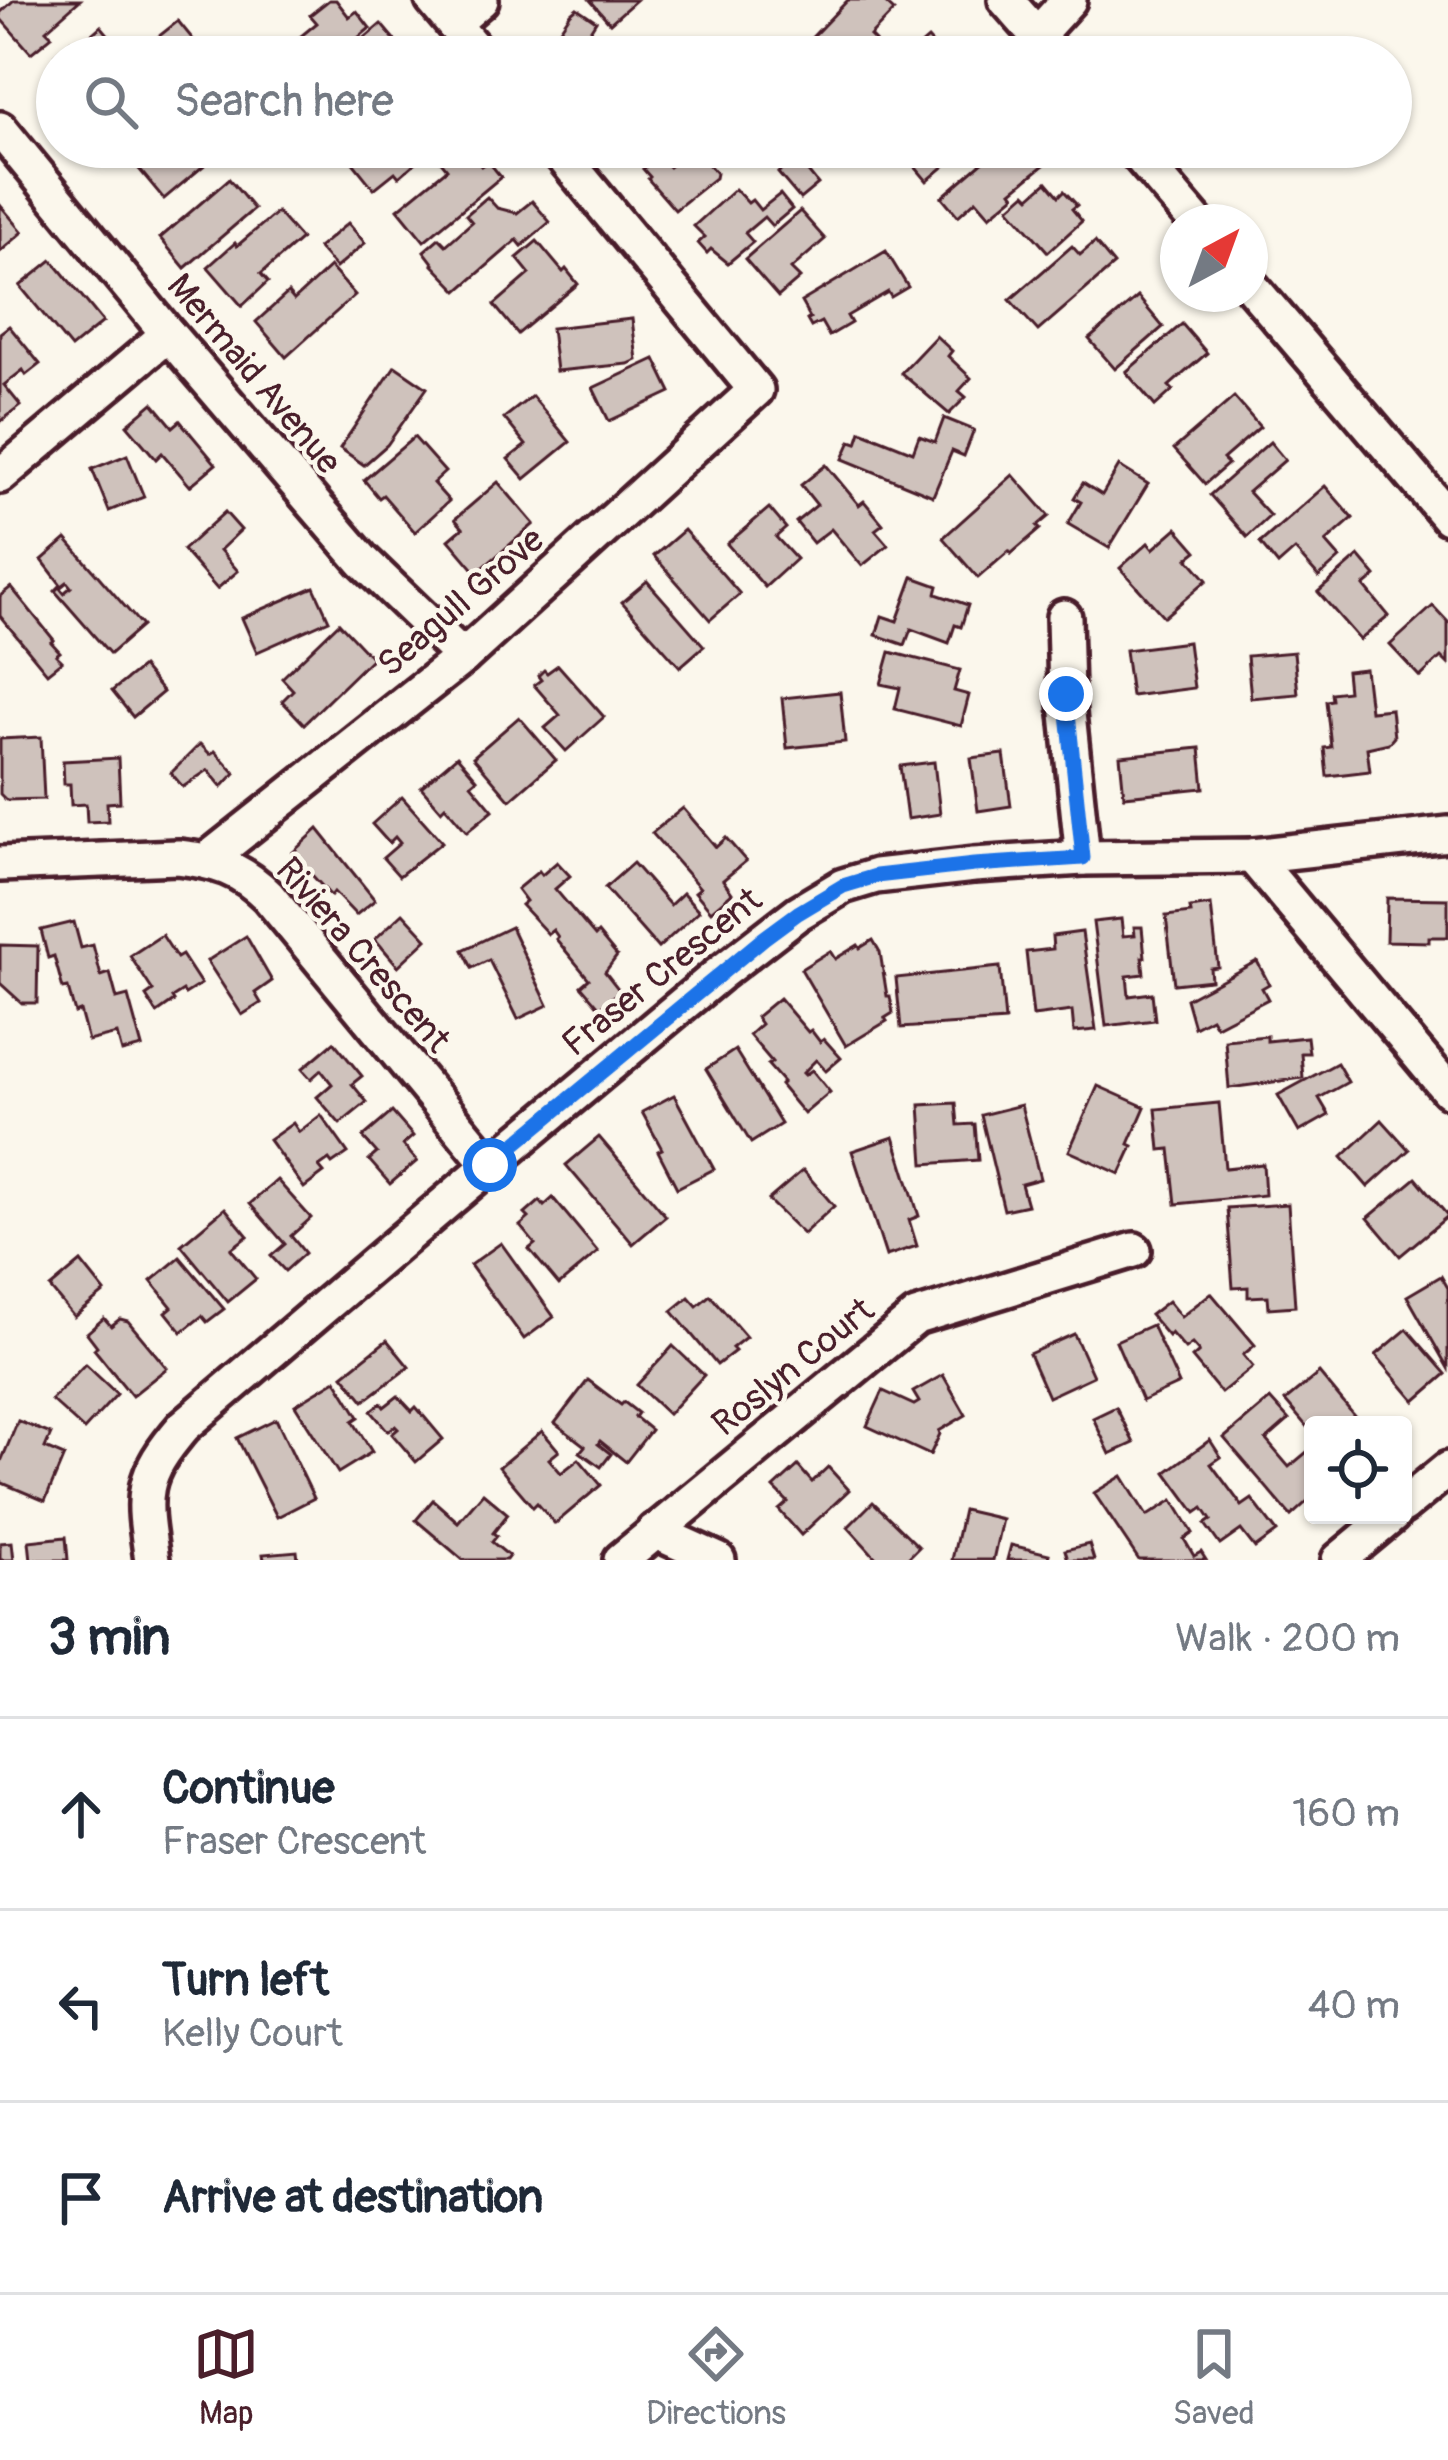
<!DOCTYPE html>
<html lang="en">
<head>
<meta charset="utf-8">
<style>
	body { margin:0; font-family:Pangolin,sans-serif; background:#f6f6f7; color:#1f2937 }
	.controls { position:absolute; right:36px; bottom:36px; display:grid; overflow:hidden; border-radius:12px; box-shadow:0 3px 9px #0004 }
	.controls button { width:108px; height:108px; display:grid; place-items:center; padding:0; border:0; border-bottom:3px solid #e0e1e3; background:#fff; color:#1f2937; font:60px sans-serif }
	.compass { position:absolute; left:1160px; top:204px; width:108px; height:108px; border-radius:50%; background:#fff; box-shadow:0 3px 9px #0004; rotate:41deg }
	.stop { position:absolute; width:36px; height:36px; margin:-27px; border:9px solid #1a73e8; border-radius:50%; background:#fff }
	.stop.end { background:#1a73e8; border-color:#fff; box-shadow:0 3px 12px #0008 }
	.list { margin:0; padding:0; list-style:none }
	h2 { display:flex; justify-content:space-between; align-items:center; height:156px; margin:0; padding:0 48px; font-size:51px }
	h2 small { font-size:39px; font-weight:400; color:#747a83 }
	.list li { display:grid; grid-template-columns:78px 1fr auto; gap:36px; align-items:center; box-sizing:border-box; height:192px; padding:0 48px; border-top:3px solid #e0e1e3 }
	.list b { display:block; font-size:45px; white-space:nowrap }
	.list p { margin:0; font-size:39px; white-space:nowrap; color:#747a83 }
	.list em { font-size:39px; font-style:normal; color:#747a83 }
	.icon { flex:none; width:66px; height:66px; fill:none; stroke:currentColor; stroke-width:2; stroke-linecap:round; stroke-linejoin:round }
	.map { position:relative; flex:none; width:1448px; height:1560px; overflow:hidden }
	.search { position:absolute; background:#fff; box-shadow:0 3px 9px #0004; left:36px; right:36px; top:36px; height:132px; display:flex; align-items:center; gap:30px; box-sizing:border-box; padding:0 42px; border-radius:66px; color:#747a83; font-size:45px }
	.sheet { height:732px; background:#fff }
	nav { display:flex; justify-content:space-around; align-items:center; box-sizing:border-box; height:168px; border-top:3px solid #e0e1e3; background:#fff; font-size:33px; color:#747a83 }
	nav a { display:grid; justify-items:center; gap:6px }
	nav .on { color:#4a1f2b }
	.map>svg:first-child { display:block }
</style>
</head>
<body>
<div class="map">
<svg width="1448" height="1560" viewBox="0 0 1448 1560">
	<rect width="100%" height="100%" fill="#fbf7ec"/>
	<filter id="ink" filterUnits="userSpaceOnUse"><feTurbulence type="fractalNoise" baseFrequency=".00833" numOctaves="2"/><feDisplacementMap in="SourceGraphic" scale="24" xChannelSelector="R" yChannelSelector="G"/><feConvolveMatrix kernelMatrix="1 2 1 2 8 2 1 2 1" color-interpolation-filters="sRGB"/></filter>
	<g filter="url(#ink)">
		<g fill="#cfc2bc" stroke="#4a1f2b" stroke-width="3">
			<path d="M14,0H80L46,30L52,36L31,53L0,18V13Z"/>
			<path d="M329,0H336L349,17L357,11L370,28L335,57H300L290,45L317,23L310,15Z"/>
			<path d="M590,0H636L610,23Z"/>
			<path d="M848,0H882L894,11L870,36L875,41L859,57H793Z"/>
			<path d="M577,8L596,21L589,32L614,48L608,57H567L568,55L550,44L571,13Z"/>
			<path d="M178,21L200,48L189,57H176L173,53L166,57L153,41Z"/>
			<path d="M381,24L409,57H369L372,55L360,42Z"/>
			<path d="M101,26L127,57H59L56,54L71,41L76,48Z"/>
			<path d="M928,39L943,56L950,50L956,57H907Z"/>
			<path d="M83,147H121L103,166Z"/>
			<path d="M153,147H226L164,199L134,163Z"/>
			<path d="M365,147L375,160L386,152L382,147H426L429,151L399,177L395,172L374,189L350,159Z"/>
			<path d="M439,147H466L481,166L488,161L501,177L424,241L398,209L447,169L433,152Z"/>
			<path d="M622,147H660L638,165Z"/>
			<path d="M693,147L716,173L715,178L675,210L648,179L650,177L643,169L666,149L674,158L666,164L669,167Z"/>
			<path d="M782,147H808L817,157L805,168L818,184L800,199L778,173L789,164L785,159L789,155Z"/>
			<path d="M902,147H967L927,181L900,149Z"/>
			<path d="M1000,147H1029L1044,165L1012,191L1015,195L990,216L976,200L958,216L942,197Z"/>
			<path d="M229,179L254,209L185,268L160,238Z"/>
			<path d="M1047,182L1059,196L1064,191L1077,205L1072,209L1082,221L1048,252L1009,208L1026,193L1030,197Z"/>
			<path d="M735,189L748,203L752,200L760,210L780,194L792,209L772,226L764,217L745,233L753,242L728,263L711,249L707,253L698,243L705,237L694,226Z"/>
			<path d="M487,197L497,208L517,213L532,201L550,222L522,246L517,240L458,291L433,265L434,264L424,251L439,238L446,245L472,222L466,215Z"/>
			<path d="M0,205L23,232L0,252Z"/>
			<path d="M800,211L825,239L791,269L800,278L778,297L745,259Z"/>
			<path d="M277,212L301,239L261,274L268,282L242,306L208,267L235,243L237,246Z"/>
			<path d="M348,223L365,243L336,268L318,248Z"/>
			<path d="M537,241L563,272L566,269L578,284L518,334L494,305L530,274L517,258Z"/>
			<path d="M1095,242L1114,265L1038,331L1010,300L1072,246L1080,255Z"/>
			<path d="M886,251L908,287L891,297L888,292L847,316L851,323L829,336L821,322L811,327L807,320L810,318L801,302Z"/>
			<path d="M52,260L103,322L71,348L20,286Z"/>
			<path d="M330,267L355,295L286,357L256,322L288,293L294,300Z"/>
			<path d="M1138,297L1163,327L1115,369L1089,339Z"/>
			<path d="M632,319L637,360L628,364L556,371L551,328Z"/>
			<path d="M1182,324L1207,353L1169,386L1173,390L1155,406L1126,372Z"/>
			<path d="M9,326L40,364L26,375L23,370L4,385L21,406L0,422V333Z"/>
			<path d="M936,336L952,351L948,356L971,378L959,391L966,397L949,414L901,373Z"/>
			<path d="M655,359L671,392L609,421L593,388Z"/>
			<path d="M395,366L427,388L387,445L364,465L340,448Z"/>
			<path d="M532,396L570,442L525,479L508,459L526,445L504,418Z"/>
			<path d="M1234,397L1260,427L1223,459L1228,464L1205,484L1174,449Z"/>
			<path d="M153,403L173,427L180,421L216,464L190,486L162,453L156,459L127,425Z"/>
			<path d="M944,418L974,430L964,456L952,451L933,496L843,459L851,441L857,443L861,431L913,452L919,436L935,442Z"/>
			<path d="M414,437L445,472L433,483L449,501L415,532L383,495L379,498L364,480Z"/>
			<path d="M1270,442L1285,460L1248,492L1270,516L1247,537L1210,495Z"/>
			<path d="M127,455L144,497L109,511L92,469Z"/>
			<path d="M826,465L859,505L864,501L883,524L875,530L888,545L862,566L831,529L813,543L796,522L817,505L801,485Z"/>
			<path d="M1119,466L1148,484L1109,548L1068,524L1081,502L1074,498L1083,483L1102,495Z"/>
			<path d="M1013,475L1049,516L1037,526L1040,529L1011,554L1009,551L978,578L943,538Z"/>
			<path d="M498,482L534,524L477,573L449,540L463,528L455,519Z"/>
			<path d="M1325,486L1353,518L1326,542L1340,558L1319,577L1295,550L1278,565L1260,543Z"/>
			<path d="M769,508L786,528L776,537L796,559L765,587L727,544Z"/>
			<path d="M225,512L241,530L220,550L238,571L217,589L183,550Z"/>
			<path d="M1177,528L1197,551L1188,558L1207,580L1164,617L1120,568L1148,543L1153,549Z"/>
			<path d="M684,530L740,594L710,620L654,556Z"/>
			<path d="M66,539L142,626L110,654L55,591L59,587L64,593L71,587L67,582L62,586L42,560Z"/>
			<path d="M1359,556L1376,576L1364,586L1389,616L1360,640L1318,592Z"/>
			<path d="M913,577L938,586L936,594L968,605L961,627L955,625L949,643L911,629L905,645L876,635L882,616L897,621Z"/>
			<path d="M647,581L704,646L680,667L622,602Z"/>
			<path d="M11,587L54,640L51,642L60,652L56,655L62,661L47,673L0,616V596Z"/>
			<path d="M314,587L329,620L257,652L242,618Z"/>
			<path d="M1433,606L1448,622V664L1441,657L1420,677L1390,645Z"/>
			<path d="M339,623L372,658L304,724L282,701L293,690L282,678Z"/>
			<path d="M1188,642L1194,688L1131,696L1125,650Z"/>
			<path d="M890,652L960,670L954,691L969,695L961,726L895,709L900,688L881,684Z"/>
			<path d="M1294,652L1298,694L1251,698L1247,656Z"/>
			<path d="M558,665L604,717L566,751L545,728L560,715L534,685L541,680L538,676L544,670L547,673Z"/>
			<path d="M142,667L163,692L133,717L112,691Z"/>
			<path d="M1365,669L1370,711L1391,709L1394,737L1389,743L1367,748L1370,771L1327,776L1324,748L1331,747L1326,701L1332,700L1331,693L1348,691L1346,671Z"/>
			<path d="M840,692L845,742L787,748L782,698Z"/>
			<path d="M519,717L556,760L510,800L473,757Z"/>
			<path d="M41,737L44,799L6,800L0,794V739Z"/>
			<path d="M200,744L210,754L215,751L235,773L222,787L208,770L183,787L171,773Z"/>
			<path d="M1200,748L1204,788L1124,796L1120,756Z"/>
			<path d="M1004,754L1011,806L978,811L971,758Z"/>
			<path d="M457,756L477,779L471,784L493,810L467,832L445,806L441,810L421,787Z"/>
			<path d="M118,758L120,802L107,803L108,821L87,822L86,804L71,805L70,784H64L63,761Z"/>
			<path d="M934,762L940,814L907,819L900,766Z"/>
			<path d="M402,797L442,842L399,876L383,858L400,843L395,837L389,843L372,824Z"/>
			<path d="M683,808L716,847L726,838L746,861L723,880L732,893L711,911L695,892L700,888L652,833Z"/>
			<path d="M318,829L375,900L356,915L334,892L331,896L292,853Z"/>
			<path d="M557,862L570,876L555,889L595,936L598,933L617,956L605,972L620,991L600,1008L581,986L589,979L556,939L558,937L553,930L548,934L521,905L526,901L517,889L539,871L542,875Z"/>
			<path d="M633,863L670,905L683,893L699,911L658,948L605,888Z"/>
			<path d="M1387,898L1448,899V937H1429V942L1386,941Z"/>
			<path d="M1211,905L1218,967L1210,968L1211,980L1174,984L1166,916L1191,913L1190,908Z"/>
			<path d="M403,913L427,939L398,966L375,939Z"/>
			<path d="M1121,919L1123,936L1135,935L1134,927H1142L1145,957H1142L1144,974L1127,976L1129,996L1152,993L1155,1020L1106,1026L1093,922Z"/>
			<path d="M74,922L81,948L93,945L101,976L110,973L117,999L128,996L142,1047L122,1052L117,1034L88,1041L80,1011L75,1013L68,988L63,989L54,956L48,958L41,930Z"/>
			<path d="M511,927L548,1005L518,1019L489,960L472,968L463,950Z"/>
			<path d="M1082,932L1096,1030L1074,1032L1072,1011L1033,1016L1026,952L1053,949L1052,936Z"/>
			<path d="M162,935L177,958L182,955L201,984L185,994L183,991L172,998L174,1001L157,1013L146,996L153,991L130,956Z"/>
			<path d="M246,936L272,981L255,993L261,1003L242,1015L207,961Z"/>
			<path d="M873,940L880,952L887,996H890L893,1013L885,1018L887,1021L846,1046L801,969L830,951L835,959L858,945L860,948Z"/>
			<path d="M0,945L38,946L37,1003H22L0,983Z"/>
			<path d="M1257,961L1269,984L1262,988L1268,999L1216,1026L1211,1018L1194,1027L1186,999Z"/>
			<path d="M1000,967L1005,1021L901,1028L896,978Z"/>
			<path d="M779,998L808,1032L811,1030L820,1042L824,1039L841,1058L826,1071L816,1060L803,1073L805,1075L812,1070L830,1092L804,1114L780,1085L783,1082L768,1065L772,1062L749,1035L761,1024L756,1017Z"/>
			<path d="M1267,1036V1041L1307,1037L1309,1053H1301L1303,1078L1229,1088L1225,1040Z"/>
			<path d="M334,1042L362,1076L352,1084L367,1102L340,1124L317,1097L332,1084L321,1070L311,1079L302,1069Z"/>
			<path d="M735,1050L781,1124L751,1143L706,1069Z"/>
			<path d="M1337,1063L1348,1082L1319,1098L1329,1115L1299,1132L1278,1095Z"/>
			<path d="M1098,1086L1145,1107L1129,1144L1133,1146L1120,1174L1069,1151Z"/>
			<path d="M674,1095L714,1169L677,1188L658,1151L662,1149L642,1112Z"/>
			<path d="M956,1103L958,1125L975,1124L978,1160L924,1164L920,1105Z"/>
			<path d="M1219,1103L1225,1168L1263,1164L1265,1195L1176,1204L1170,1149L1160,1150L1156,1109Z"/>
			<path d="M1021,1105L1040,1179L1021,1184L1027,1205L1004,1210L981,1115Z"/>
			<path d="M392,1112L413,1136L403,1145L417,1161L390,1184L369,1160L377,1153L363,1137Z"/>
			<path d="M321,1115L348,1153L332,1164L329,1160L319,1167L324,1173L304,1188L269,1140L293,1123L299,1132Z"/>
			<path d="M1382,1120L1409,1150L1368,1187L1342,1157Z"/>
			<path d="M599,1137L666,1216L633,1244L566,1165Z"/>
			<path d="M894,1137L919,1216L909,1220L917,1246L886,1256L852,1151Z"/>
			<path d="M803,1170L834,1206L803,1234L768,1200Z"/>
			<path d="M1416,1178L1448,1216L1400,1256L1368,1218Z"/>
			<path d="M277,1180L311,1218L291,1236L305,1253L285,1271L271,1256L285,1244L250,1204Z"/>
			<path d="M553,1198L598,1252L559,1285L529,1249L535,1244L520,1226L529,1218L525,1214L540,1201L544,1206Z"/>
			<path d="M1288,1204L1295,1306L1269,1308L1268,1296L1248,1297V1287L1233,1288L1227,1208Z"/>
			<path d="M225,1208L248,1236L231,1249L256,1279L228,1302L181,1245Z"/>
			<path d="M501,1243L554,1317L524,1339L470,1265Z"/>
			<path d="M180,1257L224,1309L207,1322L202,1316L182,1332L166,1312L172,1307L151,1281Z"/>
			<path d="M81,1262L105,1292L74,1317L50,1288Z"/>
			<path d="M1441,1276L1448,1288V1368L1407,1296Z"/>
			<path d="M1211,1293L1255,1345L1243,1355L1253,1367L1221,1393L1192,1358L1199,1352L1192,1344L1185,1349L1171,1333L1168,1336L1150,1315L1168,1301L1181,1317Z"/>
			<path d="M710,1295L746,1337L732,1348L735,1351L717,1365L672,1311L689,1297L697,1306Z"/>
			<path d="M104,1318L111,1326L120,1319L128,1321L167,1368L132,1396L94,1349L97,1346L87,1333Z"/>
			<path d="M1152,1325L1179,1384L1142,1401L1116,1341Z"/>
			<path d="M1407,1329L1446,1374L1415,1401L1376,1355Z"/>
			<path d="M1074,1334L1093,1376L1048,1397L1029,1354Z"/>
			<path d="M387,1340L409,1367L364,1401L343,1375Z"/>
			<path d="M673,1346L704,1375L668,1414L637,1385Z"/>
			<path d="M85,1364L117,1394L84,1430L51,1400Z"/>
			<path d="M1319,1373L1362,1425H1313V1434L1285,1401Z"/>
			<path d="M943,1375L966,1415L939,1431L940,1434L930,1455L867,1426L883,1391L914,1405L919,1402L913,1392Z"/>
			<path d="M336,1380L359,1417L353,1421L372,1452L338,1473L295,1405Z"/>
			<path d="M588,1380L621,1405L624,1402L638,1413L635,1417L651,1430L626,1462L600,1441L598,1444L611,1454L601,1467L580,1452L585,1446L555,1423Z"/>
			<path d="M398,1396L412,1411L416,1407L443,1439L416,1462L392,1434L398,1429L395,1426L388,1431L371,1411L381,1403L384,1407Z"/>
			<path d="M1270,1399L1289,1420L1266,1440L1289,1467L1313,1447V1496L1291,1516L1224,1438Z"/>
			<path d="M1116,1407L1134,1443L1110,1454L1093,1418Z"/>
			<path d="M276,1419L314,1498L277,1517L237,1438Z"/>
			<path d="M18,1421L51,1434L45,1448L64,1456L45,1501L0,1482V1464Z"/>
			<path d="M542,1431L559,1451L549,1459L561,1473L579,1459L601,1485L555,1524L537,1503L533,1507L499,1467Z"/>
			<path d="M1210,1440L1221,1457L1211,1464L1242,1506L1252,1499L1277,1532L1255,1548L1241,1530L1220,1545L1205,1524L1211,1520L1203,1508L1196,1513L1166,1472Z"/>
			<path d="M798,1466L812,1482L828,1467L849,1490L801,1535L779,1510L788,1502L774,1488Z"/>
			<path d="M1122,1476L1147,1516L1173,1500L1193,1533L1184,1539L1194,1556L1201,1552L1206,1560H1139L1094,1493Z"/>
			<path d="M483,1493L508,1514L493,1533L497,1536L492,1542L509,1556L506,1560H463L416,1520L433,1500L458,1522Z"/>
			<path d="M873,1502L919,1547L906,1560H878L848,1527Z"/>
			<path d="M963,1510L1002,1519L993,1560H952Z"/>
			<path d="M66,1537L68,1560H31L29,1541Z"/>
			<path d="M12,1542L14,1560H0V1543Z"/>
			<path d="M1089,1544L1094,1560H1068L1065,1550Z"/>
			<path d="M1011,1545L1049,1554L1048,1558L1053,1560H1007Z"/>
			<path d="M297,1551L298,1560H264L263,1554Z"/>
		</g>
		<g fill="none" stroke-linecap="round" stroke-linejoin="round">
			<defs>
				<g id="minor">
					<path d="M433,0L481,57"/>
					<path d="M1006,0L1056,57"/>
					<path d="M453,24L481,0"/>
					<path d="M1037,35L1069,0"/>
					<path d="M0,129L168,334L363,561L463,657"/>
					<path d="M1132,147L1196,222"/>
					<path d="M1250,285L1448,517"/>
					<path d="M0,476L168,334"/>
					<path d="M1064,617L1066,694L1083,858"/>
					<path d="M1252,856L1448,1090"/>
					<path d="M207,860L463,657L756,390L555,147"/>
					<path d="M0,864L178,857C216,861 241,869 268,896L490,1165"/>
					<path d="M1403,1506L1448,1469"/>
					<path d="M654,1531L718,1560"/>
					<path d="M152,1560C142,1494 139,1478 184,1426L490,1165L719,974L798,913L843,886L876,876L974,865L1083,858L1252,856L1448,834"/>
					<path d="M621,1560L916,1317L1134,1250"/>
					<path d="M1339,1560L1393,1515"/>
				</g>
			</defs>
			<use href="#minor" stroke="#4a1f2b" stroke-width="42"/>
			<use href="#minor" stroke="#fbf7ec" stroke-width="33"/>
		</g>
	</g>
	<g fill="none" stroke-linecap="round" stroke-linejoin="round" filter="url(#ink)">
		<path stroke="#1a73e8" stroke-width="15" d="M490,1165L764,938L798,913L843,886L876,876L974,865L1083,858L1066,694"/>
	</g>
	<g text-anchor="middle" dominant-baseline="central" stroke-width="9" stroke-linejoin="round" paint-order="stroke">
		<g font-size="36" fill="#4a1f2b" stroke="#fbf7ec">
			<text transform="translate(254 374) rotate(50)">Mermaid Avenue</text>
			<text transform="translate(461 602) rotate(-41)">Seagull Grove</text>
			<text transform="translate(363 955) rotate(49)">Riviera Crescent</text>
			<text transform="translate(662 972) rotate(-39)">Fraser Crescent</text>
			<text transform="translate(793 1367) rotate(-39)">Roslyn Court</text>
		</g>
	</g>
</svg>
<div class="controls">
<button><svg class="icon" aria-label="locate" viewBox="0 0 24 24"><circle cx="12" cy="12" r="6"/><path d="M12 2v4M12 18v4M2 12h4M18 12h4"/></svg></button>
</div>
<svg class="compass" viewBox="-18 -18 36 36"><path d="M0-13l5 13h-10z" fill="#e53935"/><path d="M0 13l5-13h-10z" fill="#747a83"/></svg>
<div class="stop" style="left:490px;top:1165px"></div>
<div class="stop end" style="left:1066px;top:694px"></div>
<div class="search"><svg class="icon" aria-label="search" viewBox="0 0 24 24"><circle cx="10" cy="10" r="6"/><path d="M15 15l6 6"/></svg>Search here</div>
</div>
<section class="sheet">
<h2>3 min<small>Walk · 200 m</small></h2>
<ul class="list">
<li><svg class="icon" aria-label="ahead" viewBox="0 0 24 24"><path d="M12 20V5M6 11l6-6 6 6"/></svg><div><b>Continue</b><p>Fraser Crescent</p></div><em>160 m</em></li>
<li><svg class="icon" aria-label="left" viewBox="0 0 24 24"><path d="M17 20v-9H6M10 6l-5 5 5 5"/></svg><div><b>Turn left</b><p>Kelly Court</p></div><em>40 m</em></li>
<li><svg class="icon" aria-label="arrive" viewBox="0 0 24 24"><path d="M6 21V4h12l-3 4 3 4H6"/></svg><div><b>Arrive at destination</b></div></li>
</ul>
</section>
<nav>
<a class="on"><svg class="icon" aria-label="map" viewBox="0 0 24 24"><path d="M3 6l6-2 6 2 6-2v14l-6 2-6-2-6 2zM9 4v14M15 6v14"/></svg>Map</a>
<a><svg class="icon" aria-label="directions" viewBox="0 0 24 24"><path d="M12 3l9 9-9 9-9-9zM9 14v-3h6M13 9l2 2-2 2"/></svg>Directions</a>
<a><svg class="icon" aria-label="saved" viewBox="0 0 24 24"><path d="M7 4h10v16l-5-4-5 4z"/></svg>Saved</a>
</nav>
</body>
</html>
